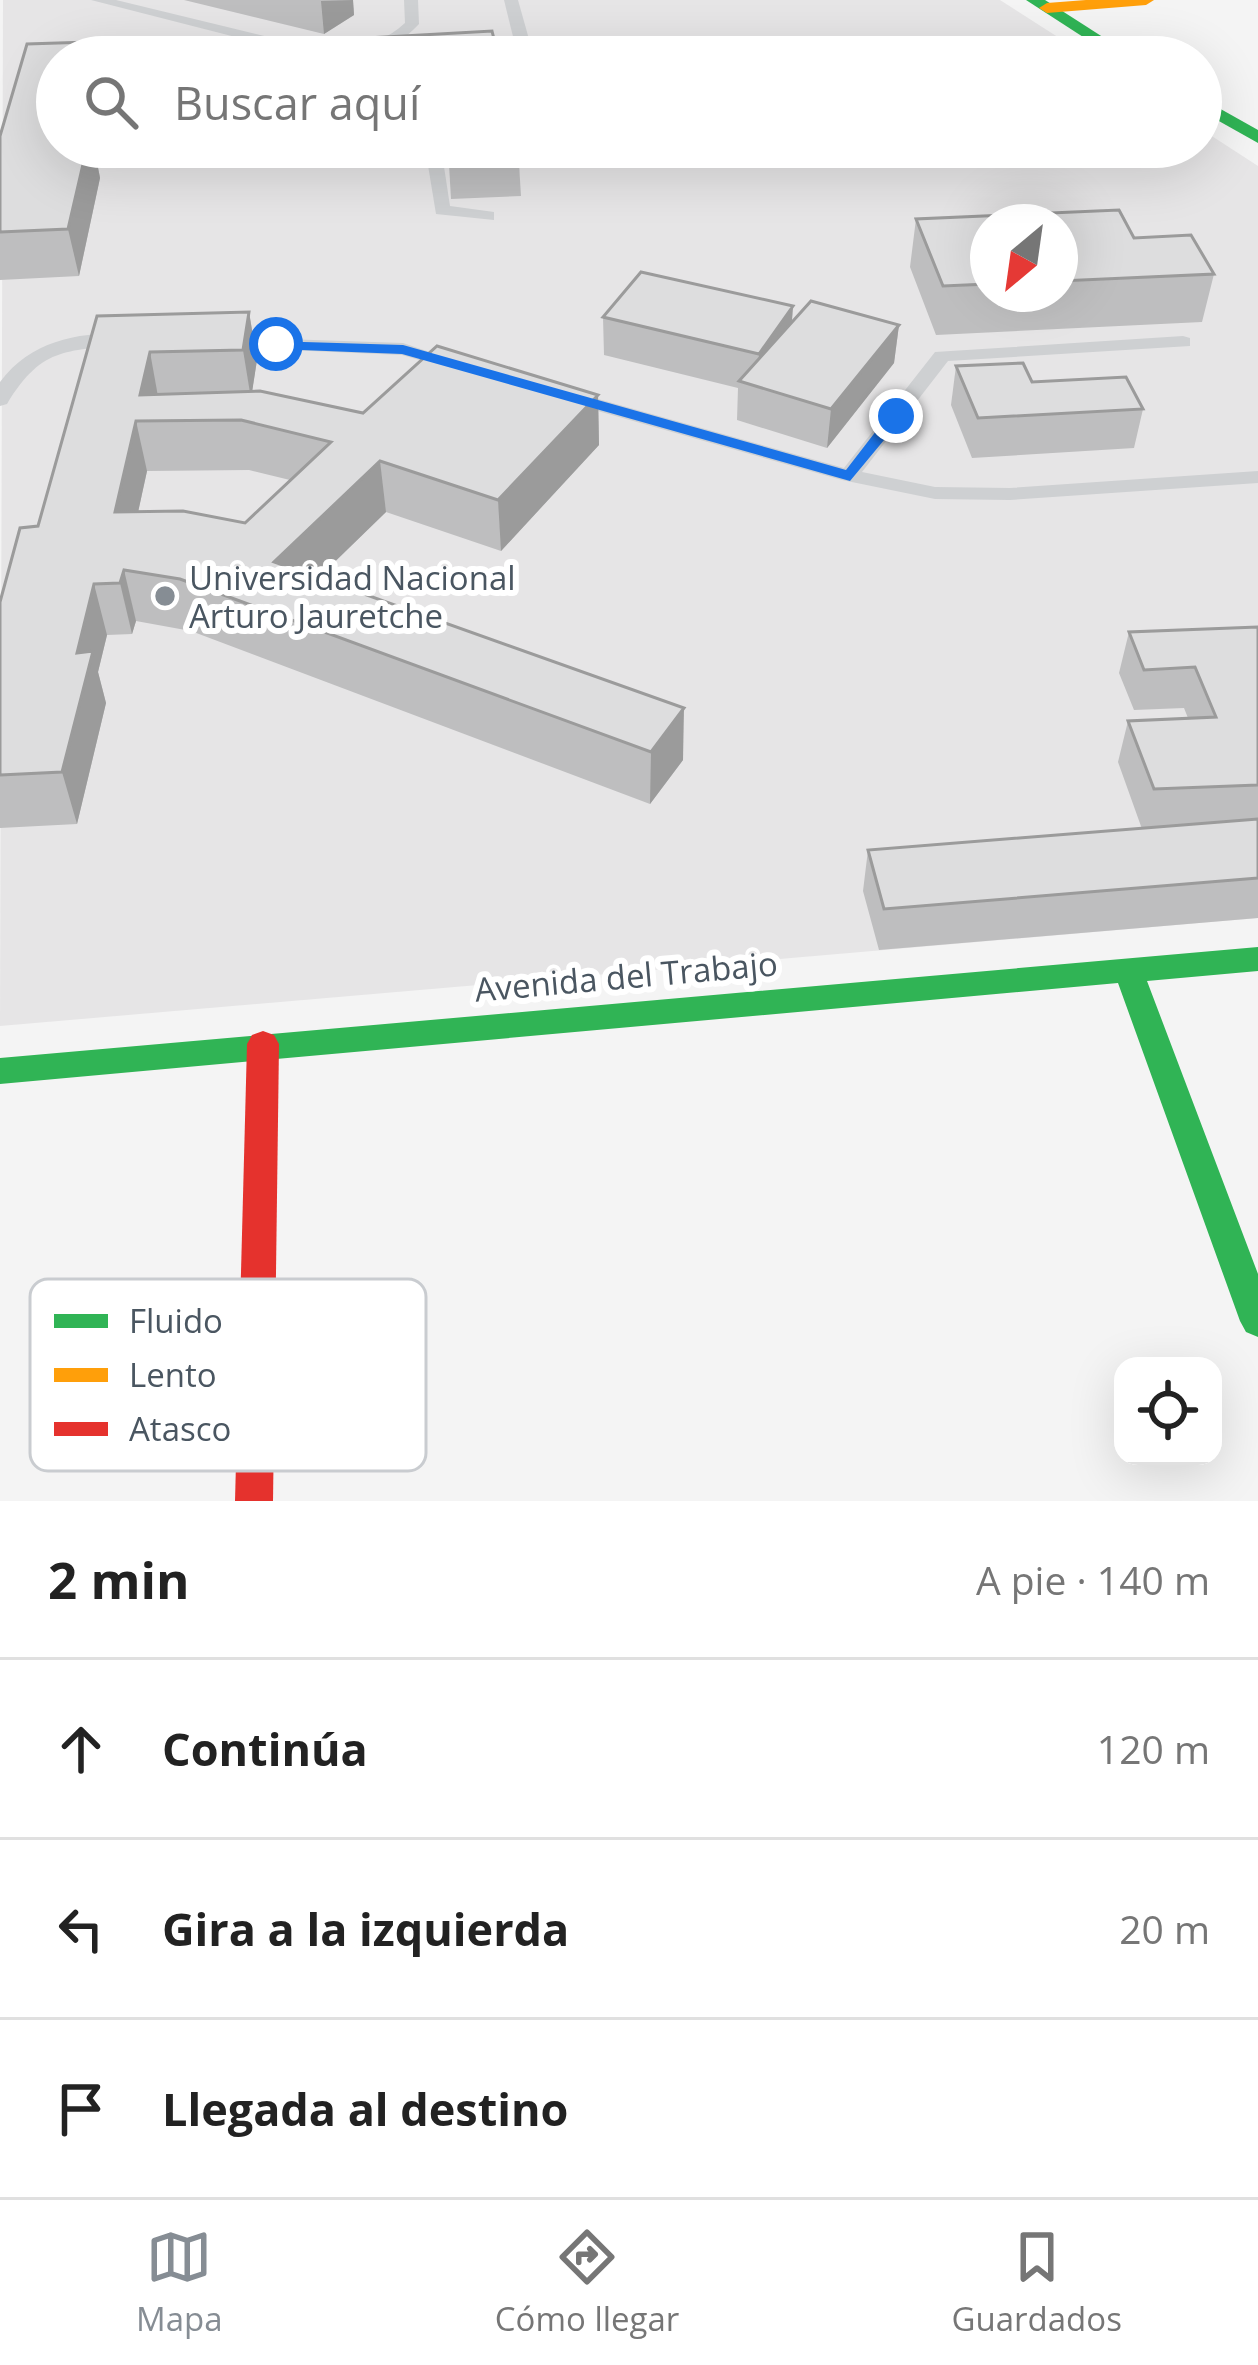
<!DOCTYPE html>
<html lang="es">
<head>
<meta charset="utf-8">
<style>
	body { margin:0; font-family:"Open Sans",sans-serif; background:#f2f2f2; color:#222 }
	.controls { position:absolute; right:36px; bottom:36px; display:grid; overflow:hidden; border-radius:24px; box-shadow:0 12px 48px #0002 }
	.controls button { width:108px; height:108px; display:grid; place-items:center; padding:0; border:0; border-bottom:3px solid #e0e0e0; background:#fff; color:#222; font:60px sans-serif }
	.compass { position:absolute; left:970px; top:204px; width:108px; height:108px; border-radius:50%; background:#fff; box-shadow:0 12px 48px #0002; rotate:209deg }
	.stop { position:absolute; width:36px; height:36px; margin:-27px; border:9px solid #1a73e8; border-radius:50%; background:#fff }
	.stop.end { background:#1a73e8; border-color:#fff; box-shadow:0 3px 12px #0008 }
	.list { margin:0; padding:0; list-style:none }
	h2 { display:flex; justify-content:space-between; align-items:center; height:156px; margin:0; padding:0 48px; font-size:51px }
	h2 small { font-size:39px; font-weight:400; color:#767676 }
	.list li { display:grid; grid-template-columns:78px 1fr auto; gap:36px; align-items:center; box-sizing:border-box; height:180px; padding:0 48px; border-top:3px solid #e0e0e0 }
	.list b { display:block; font-size:45px; white-space:nowrap }
	.list em { font-size:39px; font-style:normal; color:#767676 }
	.icon { flex:none; width:66px; height:66px; fill:none; stroke:currentColor; stroke-width:2; stroke-linecap:round; stroke-linejoin:round }
	.map { position:relative; flex:none; width:1258px; height:1501px; overflow:hidden }
	.search { position:absolute; background:#fff; box-shadow:0 12px 48px #0002; left:36px; right:36px; top:36px; height:132px; display:flex; align-items:center; gap:30px; box-sizing:border-box; padding:0 42px; border-radius:66px; color:#767676; font-size:45px }
	.sheet { height:696px; background:#fff }
	nav { display:flex; justify-content:space-around; align-items:center; box-sizing:border-box; height:168px; border-top:3px solid #e0e0e0; background:#fff; font-size:33px; color:#767676 }
	nav a { display:grid; justify-items:center; gap:6px }
	nav .on { color:#868d94 }
	.map>svg:first-child { display:block }
</style>
</head>
<body>
<div class="map">
<svg width="1258" height="1501" viewBox="0 0 1258 1501">
	<rect width="100%" height="100%" fill="#f4f4f4"/>
	<path fill="#e6e5e6" fill-rule="evenodd" d="M3,0H1000L1089,57H57V147H1201V129L1258,166V918L0,1026ZM988,222H1060V294H988Z"/>
	<g fill="none" stroke-linecap="round" stroke-linejoin="round">
		<g fill="#ced0d2" fill-rule="evenodd">
			<path d="M91,0H116L289,42L303,57H287L279,48Z"/>
			<path d="M404,0H418L419,24C389,57 352,57 310,57C342,40 370,55 405,23Z"/>
			<path d="M504,0H518L534,57H518Z"/>
			<path d="M425,147H441L450,206L494,212V220L436,214Z"/>
			<path d="M124,333L131,335V343C69,353 44,343 7,404L0,406V382C31,341 75,333 124,333Z"/>
			<path d="M1183,336L1190,338V346L948,361L862,472L935,487L1010,488L1258,471V483L1010,500L935,499L842,480L559,400L556,396L559,392H573L844,468L935,352Z"/>
			<path d="M225,337L403,343L468,365L458,371L402,355L218,347V339Z"/>
		</g>
		<g fill="#30b455" fill-rule="evenodd">
			<path d="M1026,0H1045L1134,57H1114Z"/>
			<path d="M1201,98L1258,130V143L1201,111Z"/>
			<path d="M1258,947V971L1147,981L1258,1274V1337L1246,1332L1240,1321L1118,983L0,1084V1058Z"/>
		</g>
		<path fill="#ff9f0a" fill-rule="evenodd" d="M1086,0H1154L1146,5L1047,13L1039,8L1047,3Z"/>
		<path fill="#e5322d" fill-rule="evenodd" d="M263,1031L274,1035L279,1044L273,1501H235L247,1044L252,1035Z"/>
	</g>
	<g fill="#bebebf" fill-rule="evenodd">
		<path d="M184,0H353L354,15L324,34Z"/>
		<path d="M332,40L495,43V57H385Z"/>
		<path d="M120,41L123,57H57V147H115L113,156L96,157L100,178L79,276L0,280V136L27,44Z"/>
		<path d="M448,147H518L521,196L451,199Z"/>
		<path d="M1119,210L1134,238L1191,235L1214,274L1202,322L936,335L910,267L916,219ZM988,222H1060V294H988Z"/>
		<path d="M793,306L792,322L899,325L894,363L827,448L737,420L738,388L604,355L603,317Z"/>
		<path d="M249,312L257,360L252,391L363,413L598,395L599,445L501,551L386,512L318,578L683,760L650,804L191,631L136,621L132,634L107,635L98,672L106,703L77,824L0,828V602L38,526L97,316ZM249,470L290,480L245,523L138,512L147,471Z"/>
		<path d="M956,366L1143,409L1134,448L972,458L951,405Z"/>
		<path d="M1258,627V918L879,950L863,891L868,850L1142,829L1118,762L1128,721L1188,718L1184,708L1134,710L1119,673L1129,632Z"/>
	</g>
	<g fill="#9b9b9b">
		<path d="M353,0L354,15L324,34L321,1Z"/>
		<path d="M87,147H94L100,178L79,276L68,229Z"/>
		<path d="M793,306L790,344L757,387L759,354Z"/>
		<path d="M249,312L257,360L251,399L243,350Z"/>
		<path d="M899,325L894,363L827,448L831,409Z"/>
		<path d="M150,352L159,402L140,395Z"/>
		<path d="M598,395L599,445L501,551L498,500Z"/>
		<path d="M136,421L147,471L127,563L115,512Z"/>
		<path d="M380,461L386,512L282,613L274,562Z"/>
		<path d="M124,570L136,621L132,634L120,583Z"/>
		<path d="M94,584L107,635L98,672L106,703L77,824L62,772L77,653Z"/>
		<path d="M684,708L683,760L650,804L651,752Z"/>
	</g>
	<g fill="#ddddde" stroke="#9b9b9b" stroke-width="3" fill-rule="evenodd">
		<path d="M492,31L495,43L384,49V57H333L332,40Z"/>
		<path d="M120,41L116,57H57V147H87L68,229L0,232V136L27,44Z"/>
		<path d="M448,147H518L520,160L448,163Z"/>
		<path d="M1119,210L1134,238L1191,235L1214,274L1060,281V222H988V284L943,286L916,219Z"/>
		<path d="M641,272L793,306L759,354L603,317Z"/>
		<path d="M811,301L899,325L831,409L739,381Z"/>
		<path d="M249,312L243,350L150,352L140,395L260,391L363,413L437,346L598,395L498,500L380,461L274,562L684,708L651,752L180,579L124,570L120,583L94,584L77,653L93,651L62,772L0,775V602L20,528L38,526L97,316ZM241,420L331,442L245,523L183,511L115,512L136,421Z"/>
		<path d="M1023,363L1032,382L1126,377L1143,409L978,418L956,366Z"/>
		<path d="M1258,627V785L1154,789L1128,721L1216,717L1195,667L1144,670L1129,632Z"/>
		<path d="M1258,819V878L884,909L868,850Z"/>
	</g>
	<path fill="#1a73e8" d="M271,341L403,345L846,470L890,413L904,416L850,481L402,354L276,349L271,348Z"/>
	<circle fill="#868d94" stroke="#fff" stroke-width="4.5" cx="165" cy="596" r="12"/>
	<g text-anchor="middle" dominant-baseline="central" stroke-width="12" stroke-linejoin="round" paint-order="stroke">
		<g font-size="33" fill="#4a5661" stroke="#fff" text-anchor="start">
			<text x="189" y="577">Universidad Nacional<tspan x="189" dy="38">Arturo Jauretche</tspan></text>
		</g>
		<g font-size="33" fill="#4a5661" stroke="#fff">
			<text transform="translate(626 976) rotate(-5)">Avenida del Trabajo</text>
		</g>
	</g>
	<rect x="30" y="1279" width="396" height="192" rx="18" fill="#fff" stroke="#c9ccd0" stroke-width="3"/>
	<rect x="54" y="1314" width="54" height="14" fill="#30b455"/>
	<rect x="54" y="1368" width="54" height="14" fill="#ff9f0a"/>
	<rect x="54" y="1422" width="54" height="14" fill="#e5322d"/>
	<g font-size="33" fill="#4a5661">
		<text x="129" y="1333">Fluido</text>
		<text x="129" y="1387">Lento</text>
		<text x="129" y="1441">Atasco</text>
	</g>
</svg>
<div class="controls">
<button><svg class="icon" aria-label="locate" viewBox="0 0 24 24"><circle cx="12" cy="12" r="6"/><path d="M12 2v4M12 18v4M2 12h4M18 12h4"/></svg></button>
</div>
<svg class="compass" viewBox="-18 -18 36 36"><path d="M0-13l5 13h-10z" fill="#e53935"/><path d="M0 13l5-13h-10z" fill="#767676"/></svg>
<div class="stop" style="left:276px;top:344px"></div>
<div class="stop end" style="left:896px;top:416px"></div>
<div class="search"><svg class="icon" aria-label="search" viewBox="0 0 24 24"><circle cx="10" cy="10" r="6"/><path d="M15 15l6 6"/></svg>Buscar aquí</div>
</div>
<section class="sheet">
<h2>2 min<small>A pie · 140 m</small></h2>
<ul class="list">
<li><svg class="icon" aria-label="ahead" viewBox="0 0 24 24"><path d="M12 20V5M6 11l6-6 6 6"/></svg><div><b>Continúa</b></div><em>120 m</em></li>
<li><svg class="icon" aria-label="left" viewBox="0 0 24 24"><path d="M17 20v-9H6M10 6l-5 5 5 5"/></svg><div><b>Gira a la izquierda</b></div><em>20 m</em></li>
<li><svg class="icon" aria-label="arrive" viewBox="0 0 24 24"><path d="M6 21V4h12l-3 4 3 4H6"/></svg><div><b>Llegada al destino</b></div></li>
</ul>
</section>
<nav>
<a class="on"><svg class="icon" aria-label="map" viewBox="0 0 24 24"><path d="M3 6l6-2 6 2 6-2v14l-6 2-6-2-6 2zM9 4v14M15 6v14"/></svg>Mapa</a>
<a><svg class="icon" aria-label="directions" viewBox="0 0 24 24"><path d="M12 3l9 9-9 9-9-9zM9 14v-3h6M13 9l2 2-2 2"/></svg>Cómo llegar</a>
<a><svg class="icon" aria-label="saved" viewBox="0 0 24 24"><path d="M7 4h10v16l-5-4-5 4z"/></svg>Guardados</a>
</nav>
</body>
</html>
